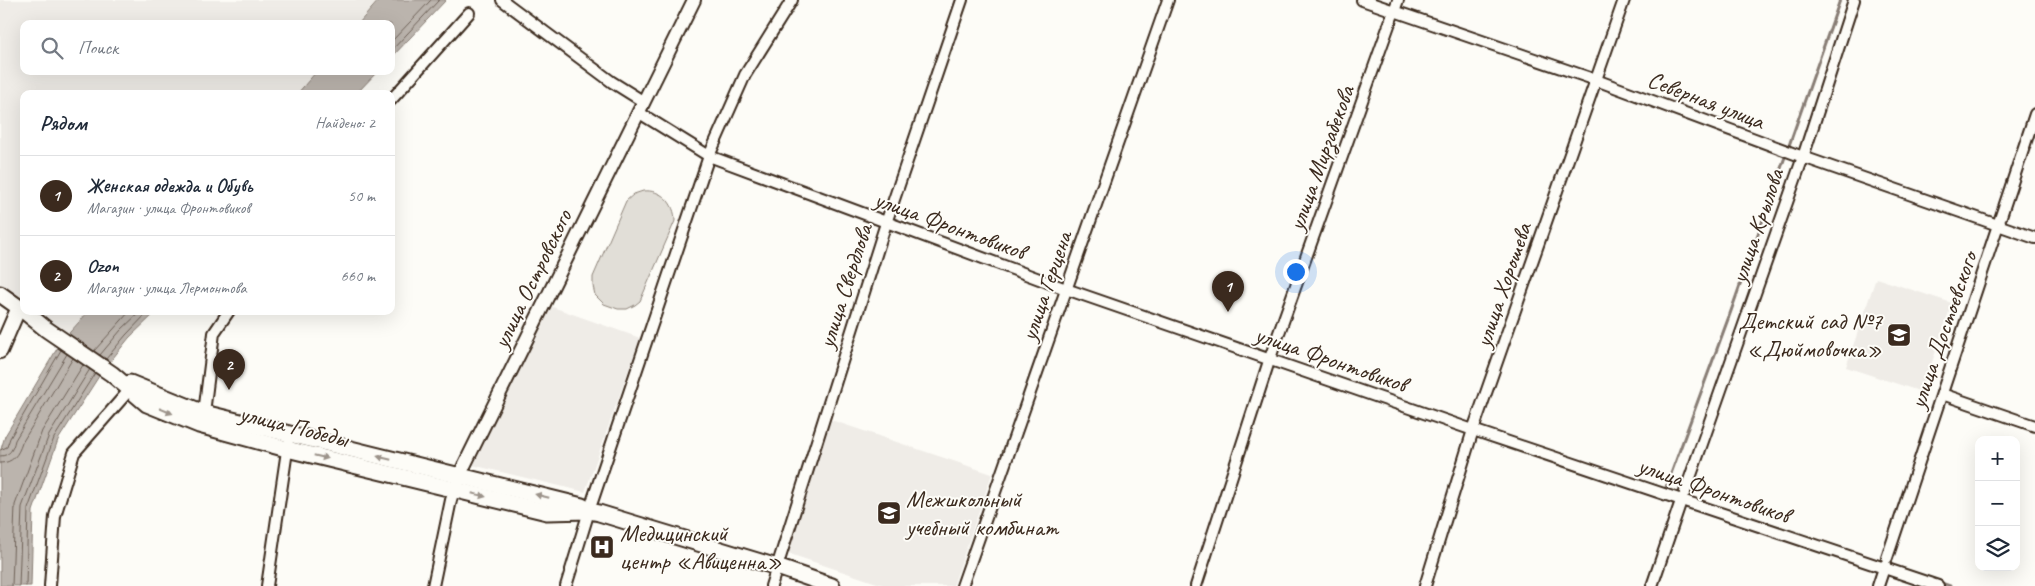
<!DOCTYPE html>
<html lang="ru">
<head>
<meta charset="utf-8">
<style>
	body { margin:0; font-family:Caveat,sans-serif; background:#f2f2f3; color:#1f2937 }
	.controls { position:absolute; right:15px; bottom:15px; display:grid; overflow:hidden; border-radius:10px; box-shadow:0 5px 20px #0002 }
	.controls button { width:45px; height:45px; display:grid; place-items:center; padding:0; border:0; border-bottom:1px solid #e0e1e3; background:#fff; color:#1f2937; font:25px sans-serif }
	.you { position:absolute; left:1295px; top:271px; width:18px; height:18px; margin:-12px; border:4px solid #fff; border-radius:50%; background:#1a73e8; box-shadow:0 0 0 8px #1a73e833 }
	.badge { display:grid; place-items:center; width:32px; height:32px; border-radius:50%; background:#3b2a1e; color:#fff; font-size:16px; font-weight:700 }
	.pin { position:absolute; translate:-50% -41px; filter:drop-shadow(0 1px 2px #0008) }
	.pin::after { content:''; position:absolute; top:26px; width:18px; height:15px; background:inherit; clip-path:polygon(0 0,100% 0,50% 100%) }
	.list { margin:0; padding:0; list-style:none }
	h2 { display:flex; justify-content:space-between; align-items:center; height:65px; margin:0; padding:0 20px; font-size:21px }
	h2 small { font-size:16px; font-weight:400; color:#747a83 }
	.list li { display:grid; grid-template-columns:32px 1fr auto; gap:15px; align-items:center; box-sizing:border-box; height:80px; padding:0 20px; border-top:1px solid #e0e1e3 }
	.list b { display:block; font-size:19px; white-space:nowrap }
	.list p { margin:0; font-size:16px; white-space:nowrap; color:#747a83 }
	.list em { font-size:16px; font-style:normal; color:#747a83 }
	.icon { flex:none; width:28px; height:28px; fill:none; stroke:currentColor; stroke-width:2; stroke-linecap:round; stroke-linejoin:round }
	.map { position:relative; flex:none; width:2035px; height:586px; overflow:hidden }
	.search { position:absolute; background:#fff; box-shadow:0 5px 20px #0002; left:20px; top:20px; width:375px; height:55px; display:flex; align-items:center; gap:12px; box-sizing:border-box; padding:0 18px; border-radius:10px; color:#747a83; font-size:19px }
	.panel { position:absolute; background:#fff; box-shadow:0 5px 20px #0002; left:20px; top:90px; width:375px; height:225px; border-radius:10px }
	.map>svg:first-child { display:block }
</style>
</head>
<body>
<div class="map">
<svg width="2035" height="586" viewBox="0 0 2035 586">
	<rect width="100%" height="100%" fill="#fdfcf7"/>
	<filter id="ink" filterUnits="userSpaceOnUse"><feTurbulence type="fractalNoise" baseFrequency=".02" numOctaves="2"/><feDisplacementMap in="SourceGraphic" scale="10" xChannelSelector="R" yChannelSelector="G"/><feConvolveMatrix kernelMatrix="1 2 1 2 8 2 1 2 1" color-interpolation-filters="sRGB"/></filter>
	<g filter="url(#ink)">
		<g fill="#efece7">
			<path d="M0,0H378L357,24H24V71H317L297,94H24V302L0,285Z"/>
			<path d="M1876,278L1952,303L1922,392L1846,367Z"/>
			<path d="M547,305L640,338L585,492L468,464Z"/>
			<path d="M38,311H88L69,333Z"/>
			<path d="M831,420L992,474L953,586H886L787,553Z"/>
		</g>
		<path fill="#e1ded7" stroke="#8e847a" d="M643,191C661,189 675,203 675,221L640,301L635,305L627,309H618L604,304L595,295L593,286V277L626,201L634,194Z"/>
		<g fill="#bbb4ad" stroke="#887d74">
			<path d="M379,0H446L391,58V24H358Z"/>
			<path d="M317,71H378L356,94H297Z"/>
			<path d="M89,311H157L129,338L101,373L58,440L33,511L31,586H0V452L5,436L61,342Z"/>
		</g>
		<g fill="none" stroke-linecap="round" stroke-linejoin="round">
			<g stroke="#6e6157" stroke-width="1">
				<path d="M391,42L431,0"/>
				<path d="M391,51L439,0"/>
				<path d="M94,351L130,311"/>
				<path d="M100,355L121,330L141,311"/>
				<path d="M106,359L126,335L149,311"/>
				<path d="M0,450L7,447L10,438L61,350"/>
				<path d="M0,456C10,456 13,449 15,440L67,354"/>
				<path d="M0,463C13,463 18,455 22,443L73,358"/>
				<path d="M12,586L15,505L42,431L83,365"/>
				<path d="M19,586L22,507L49,435L90,369"/>
				<path d="M26,586L28,509L54,438L95,373"/>
			</g>
			<g stroke="#887d74" stroke-width="3">
				<path d="M1667,490H1665L1731,311L1840,0"/>
				<path d="M1938,582L1950,586"/>
			</g>
			<defs>
				<g id="minor">
					<path d="M502,0L612,82L644,102"/>
					<path d="M1362,0L1596,80L1803,157L2035,238"/>
					<path d="M391,100L469,13"/>
					<path d="M638,112L709,156L1066,289L1473,430L1938,586"/>
					<path d="M1942,394L2035,426"/>
					<path d="M204,413L214,333L229,311"/>
					<path d="M1685,492L1803,157L1854,0"/>
					<path d="M1887,558L2035,114"/>
					<path d="M50,586L55,516L74,453L133,386"/>
					<path d="M267,586L288,444"/>
					<path d="M433,586L451,500L456,484"/>
					<path d="M566,586L590,508L709,156L745,75L792,0"/>
					<path d="M771,586L886,223L962,0"/>
					<path d="M962,586L1168,0"/>
					<path d="M1196,586L1270,358L1398,0"/>
					<path d="M1425,586L1473,430L1624,0"/>
					<path d="M1652,586L1682,498"/>
					<path d="M1878,586L1885,565"/>
				</g>
				<path id="tertiary" d="M459,476L694,0"/>
				<path id="secondary" d="M0,351L19,307"/>
				<g id="primary">
					<path d="M0,294L24,311"/>
					<path d="M24,311L46,329L112,374L147,404L199,425L287,449L547,512L589,511L599,513L777,567L832,586"/>
					<path d="M130,383L204,413L582,506"/>
				</g>
			</defs>
			<use href="#minor" stroke="#3b2a1e" stroke-width="14"/>
			<use href="#tertiary" stroke="#3b2a1e" stroke-width="16"/>
			<use href="#secondary" stroke="#3b2a1e" stroke-width="18"/>
			<use href="#primary" stroke="#3b2a1e" stroke-width="19"/>
			<use href="#minor" stroke="#fdfcf7" stroke-width="10"/>
			<use href="#tertiary" stroke="#fdfcf7" stroke-width="12"/>
			<use href="#secondary" stroke="#fdfcf7" stroke-width="14"/>
			<use href="#primary" stroke="#fdfcf7" stroke-width="15"/>
		</g>
		<defs><path id="oneway-solid" d="M-6-.8H1V-3.2L6.5 0L1 3.2V.8H-6Z" transform="scale(1.25)"/></defs>
		<g fill="#9c938a">
			<use href="#oneway-solid" transform="translate(166 411) rotate(22)"/>
			<use href="#oneway-solid" transform="translate(321 457) rotate(13)"/>
			<use href="#oneway-solid" transform="translate(384 458) rotate(-166)"/>
			<use href="#oneway-solid" transform="translate(479 495) rotate(14)"/>
			<use href="#oneway-solid" transform="translate(542 496) rotate(-166)"/>
		</g>
	</g>
	<defs>
		<symbol id="school-square" viewBox="-11 -11 22 22"><rect x="-9" y="-9" width="18" height="18" rx="4" fill="#3b2a1e" stroke="#fdfcf7"/><path d="M0-5L7-2L0 1L-7-2ZM-4 1L0 2.5L4 1V4Q0 6-4 4Z" fill="#fff"/></symbol>
		<symbol id="university-square" viewBox="-11 -11 22 22"><rect x="-9" y="-9" width="18" height="18" rx="4" fill="#3b2a1e" stroke="#fdfcf7"/><path d="M0-5L7-2L0 1L-7-2ZM-4 1L0 2.5L4 1V4Q0 6-4 4Z" fill="#fff"/></symbol>
		<symbol id="hospital-square" viewBox="-11 -11 22 22"><rect x="-9" y="-9" width="18" height="18" rx="4" fill="#3b2a1e" stroke="#fdfcf7"/><path d="M-5-5h3v3.5h4V-5h3V5h-3V1.5h-4V5h-3Z" fill="#fff"/></symbol>
	</defs>
	<g fill-rule="evenodd">
		<use href="#school-square" x="1885" y="321" width="28" height="28"/>
		<use href="#university-square" x="875" y="499" width="28" height="28"/>
		<use href="#hospital-square" x="588" y="533" width="28" height="28"/>
	</g>
	<g text-anchor="middle" dominant-baseline="central" stroke-width="4" stroke-linejoin="round" paint-order="stroke">
		<g font-size="24" fill="#3b2a1e" stroke="#fdfcf7">
			<text transform="translate(1706 100) rotate(21)">Северная улица</text>
			<text transform="translate(1321 158) rotate(-70)">улица Мирзабекова</text>
			<text transform="translate(950 225) rotate(20)">улица Фронтовиков</text>
			<text transform="translate(1757 226) rotate(-71)">улица Крылова</text>
			<text transform="translate(532 279) rotate(-64)">улица Островского</text>
			<text transform="translate(1503 285) rotate(-71)">улица Хорошева</text>
			<text transform="translate(845 286) rotate(-72)">улица Свердлова</text>
			<text transform="translate(1046 286) rotate(-71)">улица Герцена</text>
			<text transform="translate(1943 330) rotate(-71)">улица Достоевского</text>
			<text transform="translate(1331 359) rotate(19)">улица Фронтовиков</text>
			<text transform="translate(294 426) rotate(14)">улица Победы</text>
			<text transform="translate(1714 490) rotate(19)">улица Фронтовиков</text>
		</g>
		<g font-size="24" fill="#3b2a1e" stroke="#fdfcf7" text-anchor="start">
			<text x="1882" y="321" text-anchor="end">Детский сад №7<tspan x="1882" dy="28">«Дюймовочка»</tspan></text>
			<text x="906" y="499">Межшкольный<tspan x="906" dy="28">учебный комбинат</tspan></text>
			<text x="620" y="533">Медицинский<tspan x="620" dy="28">центр «Авиценна»</tspan></text>
		</g>
	</g>
</svg>
<div class="controls">
<button>+</button>
<button>−</button>
<button><svg class="icon" aria-label="layers" viewBox="0 0 24 24"><path d="M12 4l9 5-9 5-9-5zM3 14l9 5 9-5"/></svg></button>
</div>
<div class="you"></div>
<div class="pin badge" style="left:1228px;top:312px">1</div>
<div class="pin badge" style="left:229px;top:390px">2</div>
<div class="search"><svg class="icon" aria-label="search" viewBox="0 0 24 24"><circle cx="10" cy="10" r="6"/><path d="M15 15l6 6"/></svg>Поиск</div>
<section class="panel">
<h2>Рядом<small>Найдено: 2</small></h2>
<ul class="list">
<li><span class="badge">1</span><div><b>Женская одежда и Обувь</b><p>Магазин · улица Фронтовиков</p></div><em>50 m</em></li>
<li><span class="badge">2</span><div><b>Ozon</b><p>Магазин · улица Лермонтова</p></div><em>660 m</em></li>
</ul>
</section>
</div>
</body>
</html>
